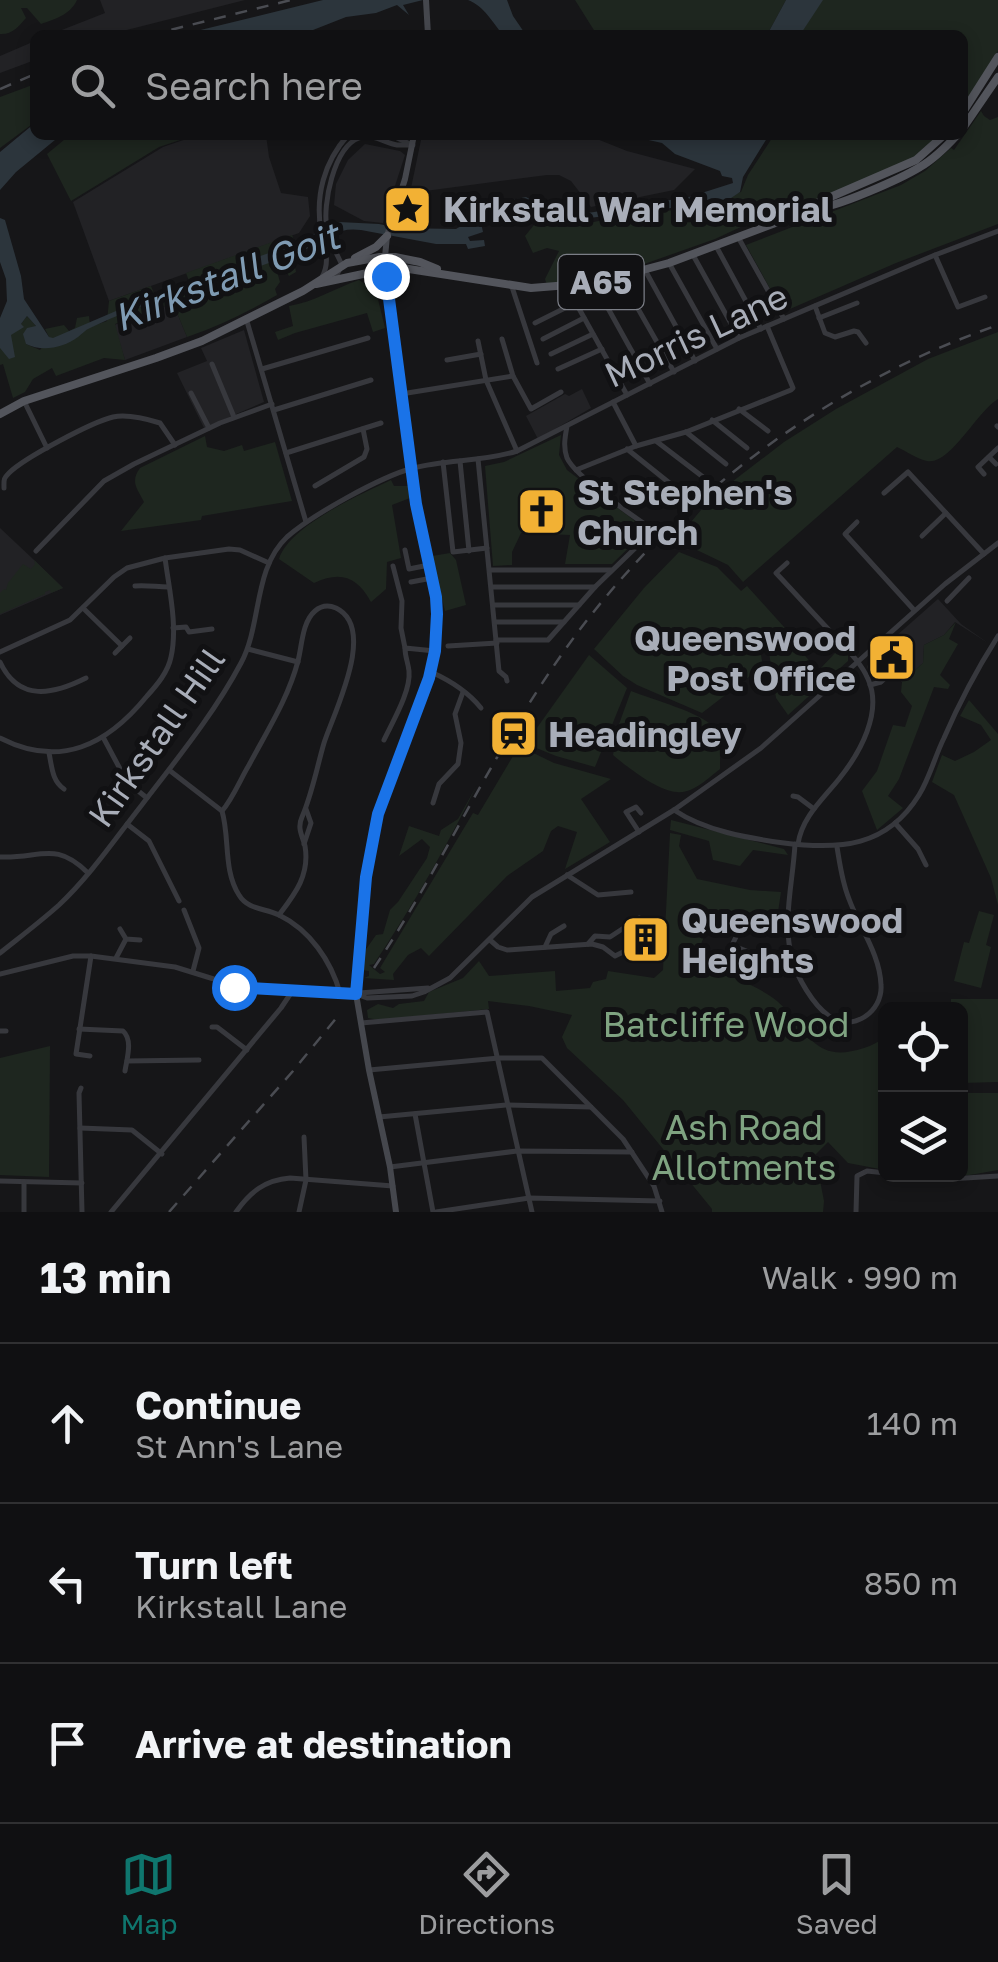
<!DOCTYPE html>
<html lang="en">
<head>
<meta charset="utf-8">
<style>
	body { margin:0; font-family:"Golos Text",sans-serif; background:#1e1e20; color:#f1f3f6 }
	.controls { position:absolute; right:30px; bottom:30px; display:grid; overflow:hidden; border-radius:15px; box-shadow:0 5px 15px #0003 }
	.controls button { width:90px; height:90px; display:grid; place-items:center; padding:0; border:0; border-bottom:2px solid #303032; background:#101012; color:#f1f3f6; font:50px sans-serif }
	.stop { position:absolute; width:30px; height:30px; margin:-22px; border:8px solid #1a73e8; border-radius:50%; background:#fff }
	.stop.end { background:#1a73e8; border-color:#fff; box-shadow:0 2px 10px #0008 }
	.list { margin:0; padding:0; list-style:none }
	h2 { display:flex; justify-content:space-between; align-items:center; height:130px; margin:0; padding:0 40px; font-size:42px }
	h2 small { font-size:32px; font-weight:400; color:#9c9d9f }
	.list li { display:grid; grid-template-columns:65px 1fr auto; gap:30px; align-items:center; box-sizing:border-box; height:160px; padding:0 40px; border-top:2px solid #303032 }
	.list b { display:block; font-size:38px; white-space:nowrap }
	.list p { margin:0; font-size:32px; white-space:nowrap; color:#9c9d9f }
	.list em { font-size:32px; font-style:normal; color:#9c9d9f }
	.icon { flex:none; width:55px; height:55px; fill:none; stroke:currentColor; stroke-width:2; stroke-linecap:round; stroke-linejoin:round }
	.map { position:relative; flex:none; width:998px; height:1212px; overflow:hidden }
	.search { position:absolute; background:#101012; box-shadow:0 5px 15px #0003; left:30px; right:30px; top:30px; height:110px; display:flex; align-items:center; gap:25px; box-sizing:border-box; padding:0 35px; border-radius:15px; color:#9c9d9f; font-size:38px }
	.sheet { height:610px; background:#101012 }
	nav { display:flex; justify-content:space-around; align-items:center; box-sizing:border-box; height:140px; border-top:2px solid #303032; background:#101012; font-size:28px; color:#9c9d9f }
	nav a { display:grid; justify-items:center; gap:5px }
	nav .on { color:#0f766e }
	.map>svg:first-child { display:block }
</style>
</head>
<body>
<div class="map">
<svg width="998" height="1212" viewBox="0 0 998 1212">
	<rect width="100%" height="100%" fill="#161618"/>
	<g fill="#222225">
		<path d="M100,0H245L107,35H49L105,13Z"/>
		<path d="M35,41V60L0,73V56Z"/>
		<path d="M198,135H266L269,157L281,193L308,197L310,216L299,233L109,301L73,202L163,147Z"/>
		<path d="M422,135H587L627,151L695,169L674,190L591,207L571,181L559,175H547L410,193Z"/>
		<path d="M365,144L400,151L405,155L383,223L364,221L334,205L336,184L348,160Z"/>
		<path d="M173,303L187,337L125,360L114,325Z"/>
		<path d="M244,330L264,402L204,428L177,373L207,361L201,348Z"/>
		<path d="M582,389L591,408L538,439L526,416L565,394L569,396Z"/>
		<path d="M0,528L34,560L63,588L0,615Z"/>
		<path d="M938,599L961,624L988,643L955,622L944,635L924,645L923,663L902,682L893,674L881,685L871,677L867,667L870,659Z"/>
	</g>
	<g fill="#1e261f">
		<path d="M0,0H77C70,15 55,19 41,24L27,8H21L26,18C19,26 12,35 0,34Z"/>
		<path d="M575,0H786L767,35H597Z"/>
		<path d="M821,0H998V51L963,107V35H800Z"/>
		<path d="M35,84V122L0,148V97Z"/>
		<path d="M981,111L984,116L990,120L998,117V224L896,263L783,312L746,245L901,185L925,171L951,148L954,150Z"/>
		<path d="M70,135H195L159,147L71,201L47,154Z"/>
		<path d="M774,135H939L915,158L806,206L745,225L715,239L616,274L585,281L547,285L545,279L559,251L547,248L533,253L525,236L534,225L570,227L608,219L681,209L741,192L748,175Z"/>
		<path d="M292,235L301,257L294,262L296,272L289,276L282,264L276,268L280,282L275,289L277,295C248,312 219,326 187,337L173,303L115,324L125,360L104,358L56,376L52,368L33,379L25,392L13,398L3,364L0,365V337L21,324L27,316L36,326L26,344L40,350L49,337L45,329L64,325L69,331L75,328L77,318L89,316L90,327L107,321L109,301L151,286L157,301L216,279L209,274L189,281L186,273Z"/>
		<path d="M359,280L376,291L385,328L373,332L367,313L295,333L278,340L275,332L293,326L289,306C314,302 335,288 359,280Z"/>
		<path d="M998,332V399C978,410 950,466 927,461C917,459 906,451 897,447L743,582L728,565L676,540L711,498L784,442L836,409L928,359Z"/>
		<path d="M561,435L559,455L567,470L647,530L612,564H565L570,535L521,533L512,552V565L493,566L485,466L504,462Z"/>
		<path d="M205,436L207,447L224,451L242,445L244,451L275,442L292,501L202,516L201,520L121,531L144,502C137,488 130,482 140,468Z"/>
		<path d="M391,480L394,486H409L410,498L392,505L401,558L387,562L386,589L371,602C357,576 340,571 314,583L279,559C289,526 361,494 391,480Z"/>
		<path d="M679,552L717,567L741,591L747,586L803,648L801,651L818,671L837,651L828,642L830,640L836,642L848,655V661L788,715L776,698L766,633L757,634L763,666L702,713L637,685L623,676L594,649L644,588Z"/>
		<path d="M450,553L456,560L466,605L445,611L432,556Z"/>
		<path d="M34,560L63,588L51,593L50,590L45,592V594L0,614V593L4,589L6,590L8,583L23,564L31,569L35,564Z"/>
		<path d="M956,622L949,639L958,644L940,675L950,685L948,689L934,687L899,779L888,796L903,808L877,830L862,791L877,771L893,725L905,727L912,706L901,692L902,682L923,663L924,645L944,635Z"/>
		<path d="M589,655L627,688L595,767L556,756L529,745V739Z"/>
		<path d="M631,691C650,699 704,713 714,728C721,739 720,756 720,769C708,778 693,794 677,792C658,791 627,767 613,755L618,727Z"/>
		<path d="M969,700L998,734V905L991,878L954,795L932,782L942,755L955,761L974,752L991,740L981,725L960,716Z"/>
		<path d="M519,746L554,763L611,779L581,799L610,842L565,869L577,832L558,826L551,831L543,851L507,876L429,956L421,948L408,955L393,974L394,980L364,978L369,976V971L361,970L362,955L376,935L383,934L390,910L398,902L427,858L430,847L422,839L399,856L409,826L439,836L441,830L458,819L477,785C446,848 412,907 374,964L369,965L380,974L385,972L380,968L473,813L478,815Z"/>
		<path d="M671,820L784,849L788,855L753,850L740,866L713,860L709,841L670,830Z"/>
		<path d="M670,833L681,835L679,846L697,879L750,890L781,892L777,919C757,909 732,917 710,922L699,949L707,956V966C728,976 761,987 777,1001C809,1029 812,1065 864,1048C872,1046 878,1041 885,1038V1170L848,1163L828,1142L815,1155L824,1201L823,1212H712V1209L623,1100L567,1048L562,1037L572,1015L529,1006L488,1001L489,1009L379,1020L368,1018L367,1010L378,1004L393,1008L399,1004L424,1001L429,992L463,978L479,961L489,976L555,971L556,991L590,988L593,982L606,979L608,971L654,978L663,970Z"/>
		<path d="M979,911L994,915L986,945L991,947L981,988L954,981L964,942L969,943Z"/>
		<path d="M951,999H998V1082L961,1083L960,1009H951Z"/>
		<path d="M50,1046L49,1177L0,1175V1058Z"/>
		<path d="M961,1093H998V1170L970,1175H919L960,1174Z"/>
	</g>
	<g fill="#2c353c">
		<path d="M323,0H423L403,5L409,15L397,5L376,13L346,17L313,30L283,35H180Z"/>
		<path d="M468,0H507L513,16L526,35H503C493,23 484,6 468,0Z"/>
		<path d="M786,0H823L800,35H767Z"/>
		<path d="M35,123V135H61L16,172L0,190V152Z"/>
		<path d="M626,135H676L696,139L705,135H769L743,177L740,192L731,198L718,201L705,200L687,206L581,219C564,228 545,216 529,224L523,206L481,213L475,216L474,222L481,223L483,232L468,237L470,241L484,240L485,246L468,249L466,244H436L361,230C340,227 329,236 311,247C239,277 161,294 90,328C85,330 82,334 78,337C63,348 42,352 26,344L23,334L27,328L36,326L27,316L21,324L24,327L11,335L15,357L9,359L0,348V318L7,301L6,279L0,262V218L5,220L21,276L24,299L49,337L53,338L172,287L289,246L339,222L379,224L398,228L456,229L468,222L474,209L477,207L526,197L533,201L538,211L575,215L689,197L733,183L732,178L722,176L720,171L675,154L662,143Z"/>
	</g>
	<g fill="none" stroke-linecap="round" stroke-linejoin="round">
		<g stroke="#37383d" stroke-width="5">
			<path d="M738,237L784,319"/>
			<path d="M716,246L761,329"/>
			<path d="M693,255L739,338"/>
			<path d="M935,255L958,307L985,297"/>
			<path d="M669,263L717,349"/>
			<path d="M645,270L695,361"/>
			<path d="M620,277L674,372"/>
			<path d="M594,283L650,384"/>
			<path d="M512,287L537,363"/>
			<path d="M567,287L627,395"/>
			<path d="M815,306L825,333L835,337L854,331L858,332L866,343"/>
			<path d="M246,318L306,522"/>
			<path d="M819,318L857,303"/>
			<path d="M535,323L575,303"/>
			<path d="M502,339L513,376L531,409L561,392"/>
			<path d="M543,339L584,318"/>
			<path d="M478,341L486,380L517,451"/>
			<path d="M551,354L593,334"/>
			<path d="M447,360L481,354"/>
			<path d="M212,364L234,417"/>
			<path d="M262,369L368,338"/>
			<path d="M558,369L602,349"/>
			<path d="M191,393L209,428"/>
			<path d="M401,394L513,376"/>
			<path d="M24,401L47,448"/>
			<path d="M613,402L636,446"/>
			<path d="M739,409L768,431"/>
			<path d="M274,410L371,380"/>
			<path d="M712,420L747,448"/>
			<path d="M997,426L998,427"/>
			<path d="M686,432L726,464"/>
			<path d="M656,441L707,480"/>
			<path d="M627,449L687,497"/>
			<path d="M286,453L381,423"/>
			<path d="M989,457L996,464"/>
			<path d="M478,459L499,671L506,677L507,681"/>
			<path d="M460,461L469,551"/>
			<path d="M443,462L453,552L487,548"/>
			<path d="M576,470L636,446L686,432L791,390L793,388L767,326"/>
			<path d="M984,474L978,467L998,448"/>
			<path d="M315,486L364,457L367,449L363,429"/>
			<path d="M4,488C4,480 3,479 9,473C24,458 92,422 113,417C127,414 147,419 160,423L175,445"/>
			<path d="M884,493L908,472L984,554"/>
			<path d="M857,522L845,534L914,610"/>
			<path d="M922,536L946,513"/>
			<path d="M405,550L409,569L429,565"/>
			<path d="M36,551L104,481L134,464L220,423L272,404"/>
			<path d="M787,563L776,573C794,592 811,611 829,630C842,645 860,660 868,679C883,712 860,753 839,779C823,799 802,817 798,844"/>
			<path d="M393,566L402,601L401,628L405,648"/>
			<path d="M490,570H611"/>
			<path d="M411,582L432,578"/>
			<path d="M135,586C147,585 157,587 168,587"/>
			<path d="M493,587H595"/>
			<path d="M947,601L969,578"/>
			<path d="M493,605H579"/>
			<path d="M83,608L122,646"/>
			<path d="M495,622H564"/>
			<path d="M173,628L186,627L189,632L212,629"/>
			<path d="M496,640H548L595,587L654,530C635,518 575,476 567,458C563,447 565,437 567,426"/>
			<path d="M448,646L497,643"/>
			<path d="M248,649L298,662"/>
			<path d="M0,652L70,620L114,577L127,568L165,558L229,549L240,550L269,563"/>
			<path d="M115,653L130,638"/>
			<path d="M0,662C19,703 54,694 86,678"/>
			<path d="M431,672C449,680 469,693 481,708"/>
			<path d="M870,685L881,682L912,653"/>
			<path d="M103,737L127,782L147,798"/>
			<path d="M0,738C60,769 107,745 147,696C157,685 168,672 171,657C178,626 169,589 165,558"/>
			<path d="M384,740C393,721 411,691 409,671C408,662 405,657 405,648L435,651"/>
			<path d="M49,753C52,767 52,781 64,789"/>
			<path d="M169,770L222,811C230,838 223,870 239,895C248,910 265,908 279,915C310,930 331,961 340,993"/>
			<path d="M793,796L798,797L814,809"/>
			<path d="M433,803L439,784L458,764L461,743L455,714L463,692"/>
			<path d="M674,810C705,831 748,838 784,843C840,850 887,847 919,795C930,777 935,756 944,738C959,703 977,669 998,636"/>
			<path d="M222,811C233,798 240,780 249,765C267,731 288,699 298,661C302,646 302,622 315,611C322,605 329,605 336,608C378,628 333,714 324,743C317,767 312,794 302,817C297,828 302,835 305,846C310,875 295,894 279,915"/>
			<path d="M895,823L918,849L926,865"/>
			<path d="M127,824L149,841L179,901"/>
			<path d="M639,832L626,812L636,807L641,813"/>
			<path d="M304,844L311,823L306,809"/>
			<path d="M795,844C793,882 782,921 792,959C797,977 813,1005 829,1016C852,1033 883,1012 881,985C880,954 859,927 849,899C842,882 840,865 837,847"/>
			<path d="M0,857C40,859 55,840 88,873"/>
			<path d="M567,875L598,895L631,892"/>
			<path d="M184,910L199,948L193,971"/>
			<path d="M120,929L126,939L140,940"/>
			<path d="M736,937L732,945C752,954 770,961 793,961"/>
			<path d="M490,940L498,947L507,950L592,944L603,947L615,956L633,947"/>
			<path d="M588,944L595,936L610,937L639,918"/>
			<path d="M545,947L551,934L564,926"/>
			<path d="M116,958L126,939"/>
			<path d="M724,959L732,945"/>
			<path d="M0,974L73,956H91L175,967L246,989L355,994"/>
			<path d="M361,1023L487,1012L532,1212"/>
			<path d="M212,1027H217L247,1050"/>
			<path d="M79,1029L123,1031C133,1040 127,1058 125,1071"/>
			<path d="M0,1031H6"/>
			<path d="M90,1056L76,1054L91,956"/>
			<path d="M127,1061L199,1060"/>
			<path d="M369,1070L499,1058H542L623,1139L654,1186L662,1212"/>
			<path d="M81,1088L79,1093L82,1212"/>
			<path d="M415,1114L433,1212"/>
			<path d="M379,1117L506,1105L591,1107"/>
			<path d="M80,1128L132,1130L162,1154"/>
			<path d="M390,1167L517,1151L632,1152"/>
			<path d="M894,1174L949,1179L998,1176"/>
			<path d="M0,1181L82,1183"/>
			<path d="M24,1212V1182"/>
			<path d="M111,1212L281,1008L293,990"/>
			<path d="M236,1212C250,1192 265,1180 290,1178L393,1186"/>
			<path d="M299,1212L306,1180L304,1137"/>
			<path d="M436,1212L529,1198L660,1201"/>
			<path d="M856,1212L857,1176L867,1171L886,1173"/>
		</g>
		<g stroke="#37383d" stroke-width="5">
			<path d="M391,135L410,144"/>
			<path d="M322,277C331,260 324,249 321,231C315,196 324,162 348,135"/>
			<path d="M335,278L342,265C337,254 330,242 327,229C322,205 334,147 359,138C372,133 385,143 397,145C399,145 411,145 413,145"/>
			<path d="M0,953C20,937 40,922 59,905C90,876 115,839 141,806C176,760 214,714 241,663C262,624 253,569 287,537C312,515 380,477 413,468C447,459 483,462 517,451L739,338L935,255L998,231"/>
			<path d="M359,993L428,988"/>
			<path d="M356,994L367,998L412,996L424,992L450,978L532,897L674,810L761,748L945,584L998,543"/>
		</g>
		<g stroke="#45474d" stroke-width="6">
			<path d="M426,0L428,35"/>
			<path d="M362,274L376,281L387,293"/>
			<path d="M396,1212L390,1167L369,1070L356,994L365,877L378,814L426,689L435,645L436,597L416,504L388,294L385,257L387,236L405,179L414,135"/>
		</g>
		<g stroke="#53555c" stroke-width="8">
			<path d="M963,112L998,57"/>
			<path d="M963,128L998,77"/>
			<path d="M815,208C834,209 902,178 920,167C934,159 946,147 957,135"/>
			<path d="M355,258L376,247L387,236"/>
			<path d="M316,284L396,267L531,288L594,283L669,263L815,208L819,202L916,160L944,135"/>
			<path d="M388,294L395,277L406,270"/>
			<path d="M0,414L24,401L156,358L202,341L303,291L347,263L380,257H395L420,262L437,269"/>
		</g>
		<g stroke="#4a4c52" stroke-width="2.5" stroke-dasharray="12 10" stroke-linecap="butt">
			<path d="M150,35L291,0"/>
			<path d="M0,89L35,74"/>
			<path d="M374,968C439,871 487,764 553,667C660,509 818,388 998,325"/>
			<path d="M169,1212L293,1071L338,1016"/>
		</g>
	</g>
	<g fill="none" stroke-linecap="round" stroke-linejoin="round">
		<path stroke="#1a73e8" stroke-width="12" d="M234,987L356,994L366,877L378,814L429,678L435,651L437,614L436,597L416,504L386,276"/>
	</g>
	<defs>
		<symbol id="sight-square" viewBox="-11 -11 22 22"><rect x="-9" y="-9" width="18" height="18" rx="4" fill="#f2b134" stroke="#111113"/><path d="M0-6L1.8-2.2L6-1.7L2.9 1.2L3.7 5.4L0 3.3L-3.7 5.4L-2.9 1.2L-6-1.7L-1.8-2.2Z" fill="#111"/></symbol>
		<symbol id="church-square" viewBox="-11 -11 22 22"><rect x="-9" y="-9" width="18" height="18" rx="4" fill="#f2b134" stroke="#111113"/><path d="M-1.2-6h2.4v3.5h3.3v2.4h-3.3V6h-2.4V-.1h-3.3v-2.4h3.3Z" fill="#111"/></symbol>
		<symbol id="civic-square" viewBox="-11 -11 22 22"><rect x="-9" y="-9" width="18" height="18" rx="4" fill="#f2b134" stroke="#111113"/><path d="M-.6-6.5H3V-4.5H.6V-3L4-1V1h2V6H-6V1h2V-1L-.6-3ZM-1.2 2.5V6h2.4V2.5Z" fill="#111"/></symbol>
		<symbol id="station-square" viewBox="-11 -11 22 22"><rect x="-9" y="-9" width="18" height="18" rx="4" fill="#f2b134" stroke="#111113"/><path d="M-3-6H3Q5-6 5-4V2Q5 4 3 4L4.5 6H3L1.5 4h-3L-3 6H-4.5L-3 4Q-5 4-5 2V-4Q-5-6-3-6ZM-3.5-4v3h7v-3ZM-3.5 1v1.5H-2V1ZM2 1v1.5H3.5V1Z" fill="#111"/></symbol>
		<symbol id="building-square" viewBox="-11 -11 22 22"><rect x="-9" y="-9" width="18" height="18" rx="4" fill="#f2b134" stroke="#111113"/><path d="M-4-6H4V6H1V3H-1V6H-4ZM-2.5-4.3h1.7v1.8h-1.7ZM.8-4.3h1.7v1.8H.8ZM-2.5-1h1.7V.8h-1.7ZM.8-1h1.7V.8H.8Z" fill="#111"/></symbol>
	</defs>
	<g fill-rule="evenodd">
		<use href="#sight-square" x="380" y="182" width="55" height="55"/>
		<use href="#church-square" x="514" y="484" width="55" height="55"/>
		<use href="#civic-square" x="864" y="630" width="55" height="55"/>
		<use href="#station-square" x="486" y="706" width="55" height="55"/>
		<use href="#building-square" x="618" y="912" width="55" height="55"/>
	</g>
	<g text-anchor="middle" dominant-baseline="central" stroke-width="10" stroke-linejoin="round" paint-order="stroke">
		<rect fill="#111113" stroke="#7b7e86" stroke-width="2.5" x="558.5" y="255" width="85" height="54" rx="8"/>
		<g font-size="32" font-weight="bold" fill="#a8adb8">
			<text x="601" y="282">A65</text>
		</g>
		<g font-size="35" font-weight="bold" fill="#a8adb8" stroke="#111113" text-anchor="start">
			<text x="443" y="209">Kirkstall War Memorial</text>
			<text x="577" y="492">St Stephen's<tspan x="577" dy="40">Church</tspan></text>
			<text x="856" y="638" text-anchor="end">Queenswood<tspan x="856" dy="40">Post Office</tspan></text>
			<text x="548" y="734">Headingley</text>
			<text x="681" y="920">Queenswood<tspan x="681" dy="40">Heights</tspan></text>
		</g>
		<g font-size="35" fill="#a8adb8" stroke="#111113">
			<text transform="translate(696 335) rotate(-25)">Morris Lane</text>
			<text transform="translate(156 737) rotate(-55)">Kirkstall Hill</text>
		</g>
		<g font-size="35" fill="#7fa381" stroke="#111113">
			<text x="726" y="1024">Batcliffe Wood</text>
			<text x="744" y="1127">Ash Road<tspan x="744" dy="40">Allotments</tspan></text>
		</g>
		<g font-size="38" font-style="italic" fill="#7f9bb3" stroke="#111113">
			<text transform="translate(226 276) rotate(-21)">Kirkstall Goit</text>
		</g>
	</g>
</svg>
<div class="controls">
<button><svg class="icon" aria-label="locate" viewBox="0 0 24 24"><circle cx="12" cy="12" r="6"/><path d="M12 2v4M12 18v4M2 12h4M18 12h4"/></svg></button>
<button><svg class="icon" aria-label="layers" viewBox="0 0 24 24"><path d="M12 4l9 5-9 5-9-5zM3 14l9 5 9-5"/></svg></button>
</div>
<div class="stop" style="left:234px;top:987px"></div>
<div class="stop end" style="left:386px;top:276px"></div>
<div class="search"><svg class="icon" aria-label="search" viewBox="0 0 24 24"><circle cx="10" cy="10" r="6"/><path d="M15 15l6 6"/></svg>Search here</div>
</div>
<section class="sheet">
<h2>13 min<small>Walk · 990 m</small></h2>
<ul class="list">
<li><svg class="icon" aria-label="ahead" viewBox="0 0 24 24"><path d="M12 20V5M6 11l6-6 6 6"/></svg><div><b>Continue</b><p>St Ann's Lane</p></div><em>140 m</em></li>
<li><svg class="icon" aria-label="left" viewBox="0 0 24 24"><path d="M17 20v-9H6M10 6l-5 5 5 5"/></svg><div><b>Turn left</b><p>Kirkstall Lane</p></div><em>850 m</em></li>
<li><svg class="icon" aria-label="arrive" viewBox="0 0 24 24"><path d="M6 21V4h12l-3 4 3 4H6"/></svg><div><b>Arrive at destination</b></div></li>
</ul>
</section>
<nav>
<a class="on"><svg class="icon" aria-label="map" viewBox="0 0 24 24"><path d="M3 6l6-2 6 2 6-2v14l-6 2-6-2-6 2zM9 4v14M15 6v14"/></svg>Map</a>
<a><svg class="icon" aria-label="directions" viewBox="0 0 24 24"><path d="M12 3l9 9-9 9-9-9zM9 14v-3h6M13 9l2 2-2 2"/></svg>Directions</a>
<a><svg class="icon" aria-label="saved" viewBox="0 0 24 24"><path d="M7 4h10v16l-5-4-5 4z"/></svg>Saved</a>
</nav>
</body>
</html>
